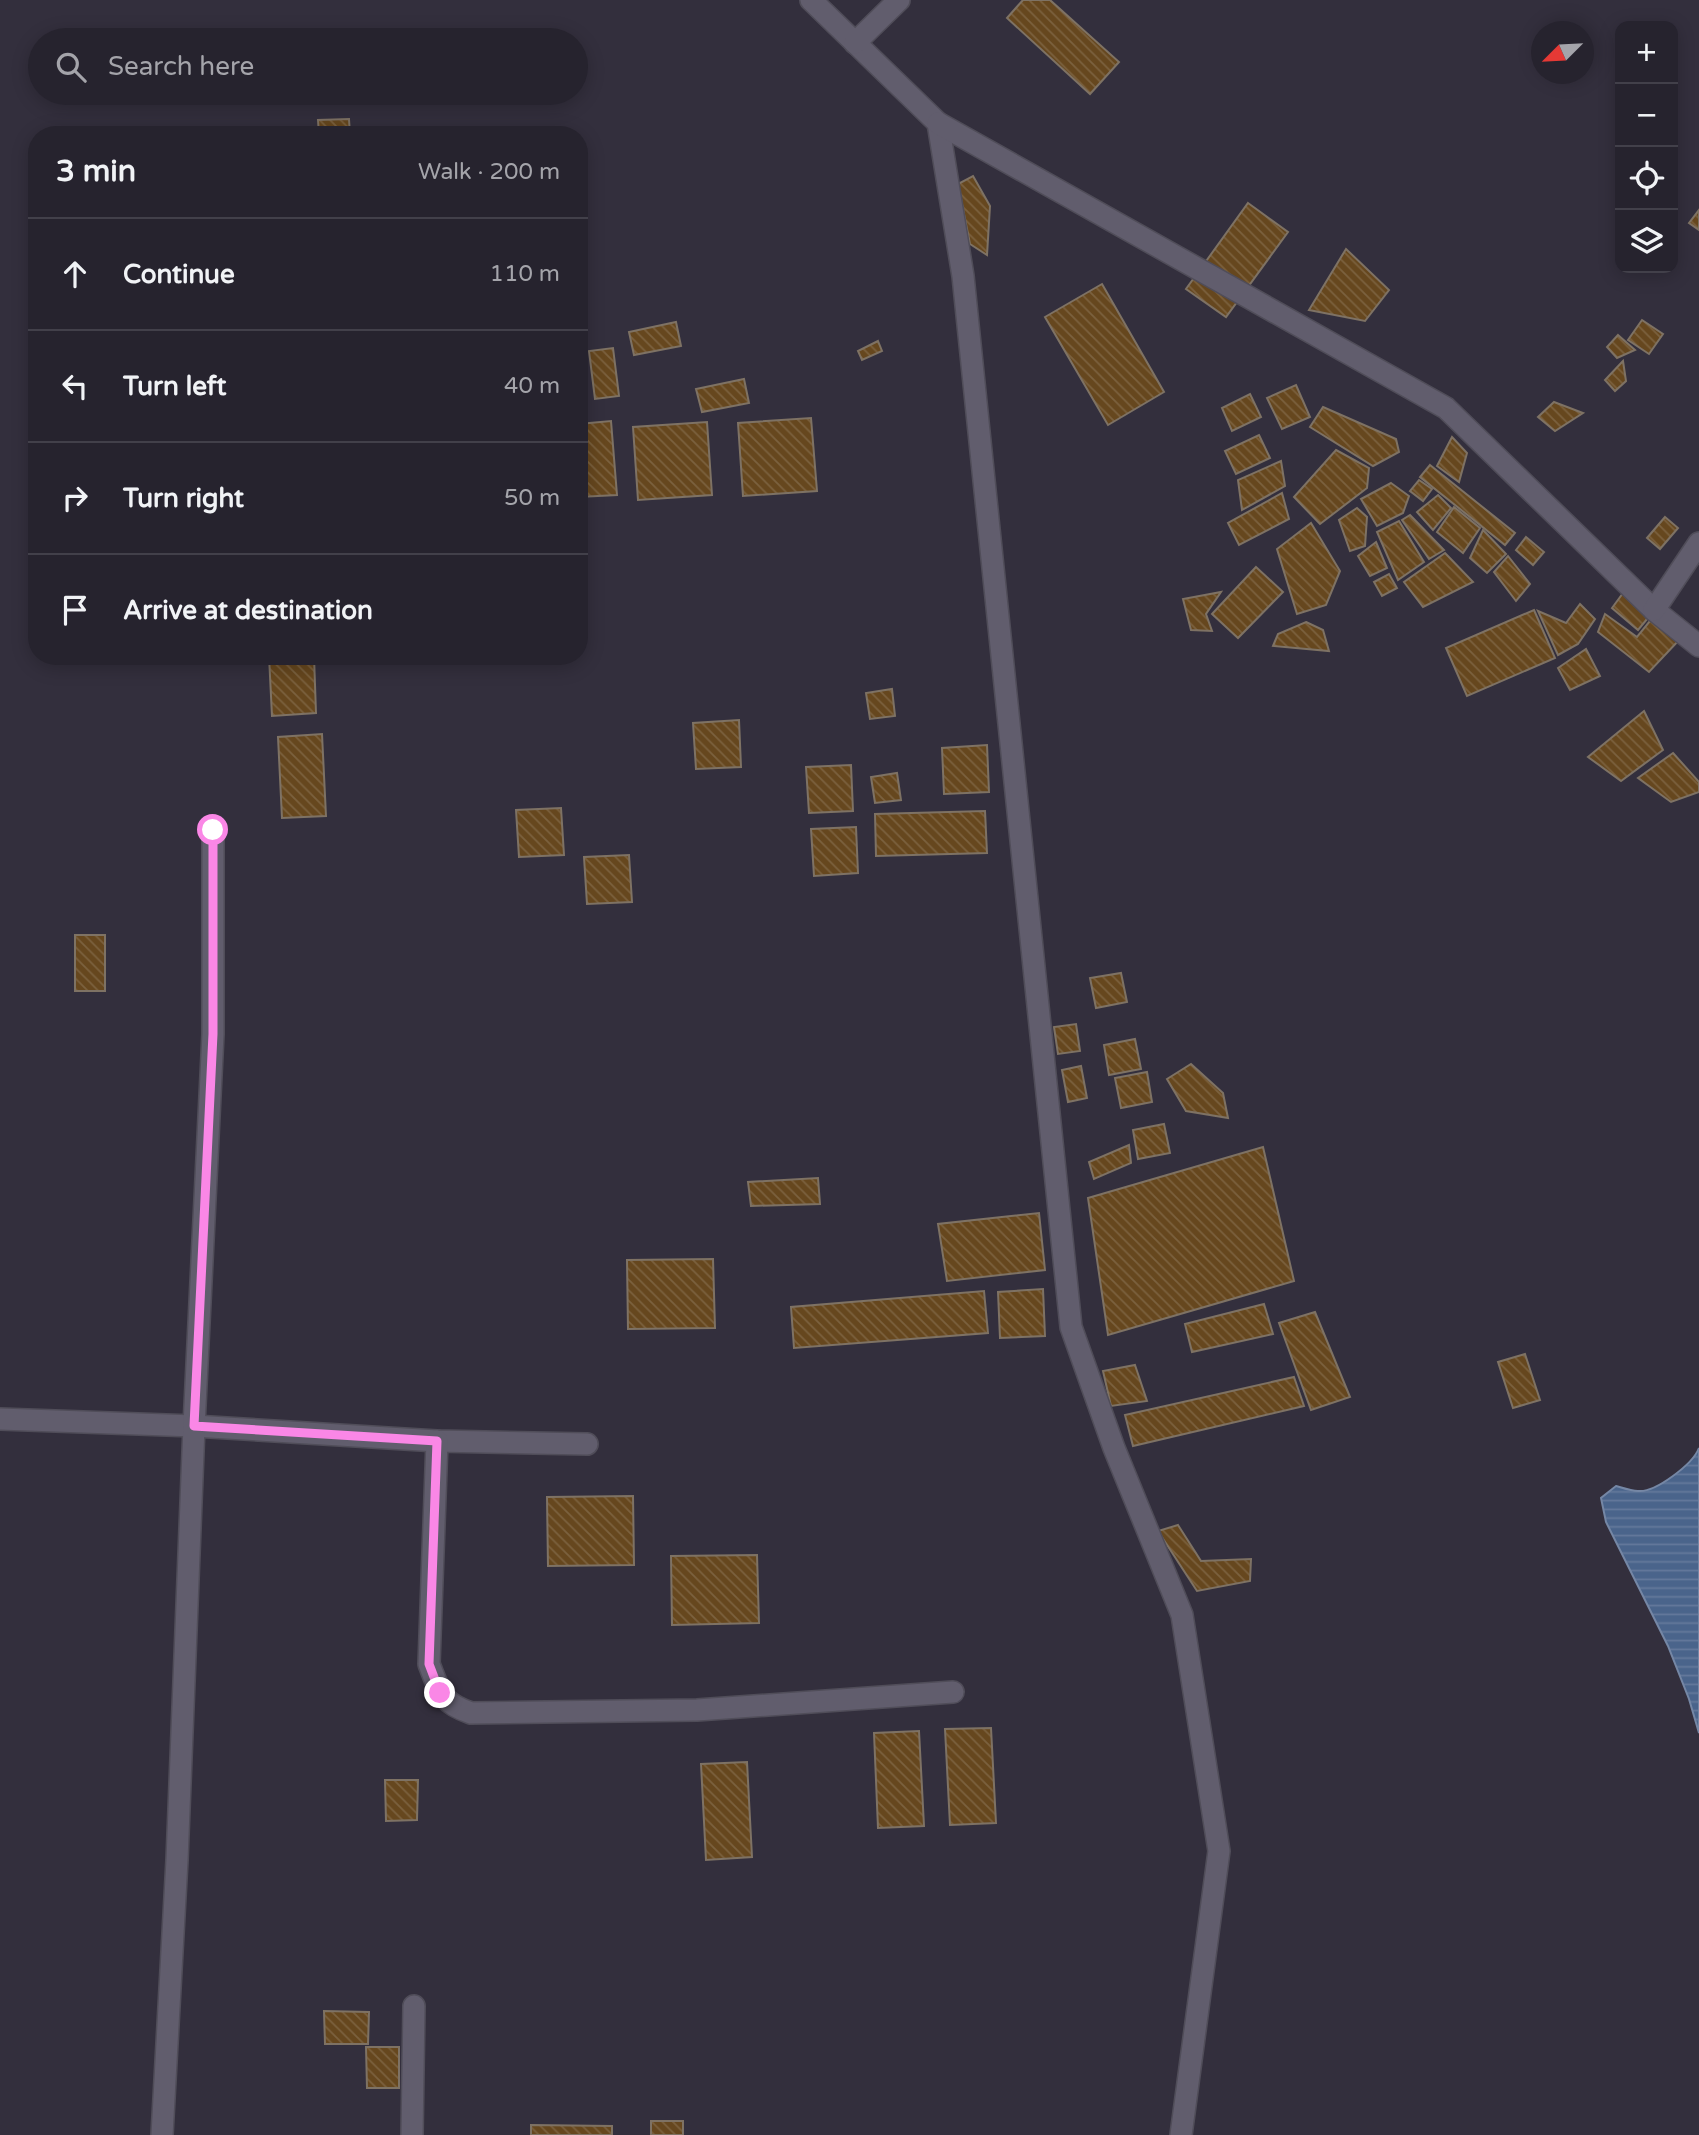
<!DOCTYPE html>
<html lang="en">
<head>
<meta charset="utf-8">
<style>
	body { margin:0; font-family:"Varela Round",sans-serif; background:#322f3a; color:#f1f3f6 }
	.controls { position:absolute; right:21px; top:21px; display:grid; overflow:hidden; border-radius:14px; box-shadow:0 4px 18px #0003 }
	.controls button { width:63px; height:63px; display:grid; place-items:center; padding:0; border:0; border-bottom:2px solid #42404a; background:#26232e; color:#f1f3f6; font:35px sans-serif }
	.compass { position:absolute; left:1531px; top:21px; width:63px; height:63px; border-radius:50%; background:#26232e; box-shadow:0 4px 18px #0003; rotate:246deg }
	.stop { position:absolute; width:21px; height:21px; margin:-16px; border:5px solid #fa87e6; border-radius:50%; background:#fff }
	.stop.end { background:#fa87e6; border-color:#fff; box-shadow:0 2px 7px #0008 }
	.list { margin:0; padding:0; list-style:none }
	h2 { display:flex; justify-content:space-between; align-items:center; height:91px; margin:0; padding:0 28px; font-size:30px }
	h2 small { font-size:23px; font-weight:400; color:#a4a4aa }
	.list li { display:grid; grid-template-columns:46px 1fr auto; gap:21px; align-items:center; box-sizing:border-box; height:112px; padding:0 28px; border-top:2px solid #42404a }
	.list b { display:block; font-size:26px; white-space:nowrap }
	.list em { font-size:23px; font-style:normal; color:#a4a4aa }
	.icon { flex:none; width:38px; height:38px; fill:none; stroke:currentColor; stroke-width:2; stroke-linecap:round; stroke-linejoin:round }
	.map { position:relative; flex:none; width:1699px; height:2135px; overflow:hidden }
	.search { position:absolute; background:#26232e; box-shadow:0 4px 18px #0003; left:28px; top:28px; width:560px; height:77px; display:flex; align-items:center; gap:18px; box-sizing:border-box; padding:0 24px; border-radius:38px; color:#a4a4aa; font-size:26px }
	.panel { position:absolute; background:#26232e; box-shadow:0 4px 18px #0003; left:28px; top:126px; width:560px; height:539px; border-radius:28px }
	.map>svg:first-child { display:block }
</style>
</head>
<body>
<div class="map">
<svg width="1699" height="2135" viewBox="0 0 1699 2135">
	<defs>
		<pattern id="water-rules" width="6" height="5" patternUnits="userSpaceOnUse" patternTransform="scale(1.75)"><rect width="6" height="5" fill="#4a648b"/><path d="M0 2.5h6" fill="none" stroke="#64799b"/></pattern>
		<pattern id="building-back-hatch" width="6" height="6" patternUnits="userSpaceOnUse" patternTransform="scale(1.75)"><rect width="6" height="6" fill="#66471e"/><path d="M-1 5l2 2M0 0l6 6M5-1l2 2" fill="none" stroke="#7b613e"/></pattern>
	</defs>
	<rect width="100%" height="100%" fill="#332f3d"/>
	<path fill="url(#water-rules)" stroke="#7587a5" stroke-width="2" d="M1699,1448V1733L1689,1699L1668,1646L1606,1522L1601,1498L1616,1486C1623,1488 1631,1491 1638,1491C1655,1493 1693,1464 1699,1448Z"/>
	<g fill="url(#building-back-hatch)" stroke="#7e7264" stroke-width="2">
		<path d="M1023,0H1050L1119,62L1090,94L1007,18Z"/>
		<path d="M349,119L350,135H319L318,120Z"/>
		<path d="M973,176L990,206L987,255L970,244L958,184Z"/>
		<path d="M1248,203L1288,232L1226,317L1186,289Z"/>
		<path d="M1699,210V230L1689,223Z"/>
		<path d="M1346,249L1389,290L1365,321L1309,310Z"/>
		<path d="M1102,284L1164,392L1108,425L1045,317Z"/>
		<path d="M1642,320L1663,334L1649,354L1628,340Z"/>
		<path d="M676,322L681,346L634,355L629,332Z"/>
		<path d="M1618,335L1635,350L1617,358L1607,347Z"/>
		<path d="M878,341L882,351L862,360L858,351Z"/>
		<path d="M579,347L585,395L579,396Z"/>
		<path d="M613,348L619,396L595,399L589,351Z"/>
		<path d="M1623,361L1626,381L1615,391L1605,380Z"/>
		<path d="M744,379L749,403L702,412L696,389Z"/>
		<path d="M1296,385L1310,417L1282,429L1267,398Z"/>
		<path d="M1250,394L1261,417L1232,431L1222,408Z"/>
		<path d="M1554,402L1583,413L1555,431L1538,417Z"/>
		<path d="M1323,407L1396,439L1399,452L1373,466L1310,427Z"/>
		<path d="M811,418L817,491L743,496L738,423Z"/>
		<path d="M611,421L617,495L579,497V424Z"/>
		<path d="M707,422L712,495L638,500L633,427Z"/>
		<path d="M1259,435L1270,458L1236,474L1225,451Z"/>
		<path d="M1452,437L1467,453L1459,482L1437,466Z"/>
		<path d="M1336,450L1369,468L1367,488L1320,524L1294,497Z"/>
		<path d="M1281,461L1285,486L1242,510L1238,480Z"/>
		<path d="M1430,465L1515,533L1505,545L1420,477Z"/>
		<path d="M1419,480L1432,489L1423,501L1410,491Z"/>
		<path d="M1391,483L1409,496L1403,513L1377,526L1361,499Z"/>
		<path d="M1282,493L1289,519L1239,545L1228,523Z"/>
		<path d="M1438,495L1451,508L1433,530L1417,512Z"/>
		<path d="M1454,507L1480,528L1463,553L1437,532Z"/>
		<path d="M1357,508L1367,517L1365,546L1350,551L1339,520Z"/>
		<path d="M1410,515L1444,550L1429,559L1402,520Z"/>
		<path d="M1665,517L1678,528L1660,549L1647,538Z"/>
		<path d="M1399,521L1424,562L1398,580L1377,532Z"/>
		<path d="M1311,523L1340,571L1326,605L1297,614L1277,549Z"/>
		<path d="M1483,530L1506,554L1487,573L1470,558Z"/>
		<path d="M1526,537L1544,552L1533,565L1516,550Z"/>
		<path d="M1376,542L1387,568L1370,576L1358,556Z"/>
		<path d="M1445,553L1473,582L1423,607L1404,582Z"/>
		<path d="M1508,556L1530,584L1516,601L1494,572Z"/>
		<path d="M1256,567L1283,592L1238,638L1212,614Z"/>
		<path d="M1389,574L1397,588L1382,596L1374,582Z"/>
		<path d="M1626,589L1652,613L1638,630L1612,608Z"/>
		<path d="M1221,592L1206,614L1212,631L1191,630L1183,599Z"/>
		<path d="M1580,604L1595,619L1578,644L1558,655L1538,611L1566,623Z"/>
		<path d="M1534,610L1555,658L1467,696L1446,648Z"/>
		<path d="M1605,614L1637,637L1654,616L1680,639L1649,672L1598,632Z"/>
		<path d="M1306,622L1323,630L1329,651L1273,646L1278,634Z"/>
		<path d="M1586,649L1600,676L1570,690L1558,668Z"/>
		<path d="M269,656H314L316,713L272,716Z"/>
		<path d="M892,689L895,716L870,719L866,693Z"/>
		<path d="M1644,711L1663,750L1621,781L1588,757Z"/>
		<path d="M739,720L741,767L696,769L693,723Z"/>
		<path d="M322,734L326,816L282,818L278,737Z"/>
		<path d="M987,745L989,792L944,794L942,748Z"/>
		<path d="M1673,753L1699,782V792L1671,802L1638,778Z"/>
		<path d="M851,765L853,811L809,813L806,767Z"/>
		<path d="M897,773L901,800L875,803L871,777Z"/>
		<path d="M561,808L564,855L519,857L516,810Z"/>
		<path d="M985,811L987,853L876,856L875,814Z"/>
		<path d="M856,827L858,873L814,876L811,829Z"/>
		<path d="M629,855L632,902L587,904L584,857Z"/>
		<rect x="75" y="935" width="30" height="56"/>
		<path d="M1121,973L1127,1002L1096,1008L1090,978Z"/>
		<path d="M1076,1024L1080,1051L1058,1054L1054,1027Z"/>
		<path d="M1135,1039L1141,1069L1109,1075L1104,1045Z"/>
		<path d="M1191,1064L1223,1093L1228,1118L1186,1111L1167,1079Z"/>
		<path d="M1081,1066L1087,1098L1068,1102L1062,1070Z"/>
		<path d="M1147,1072L1152,1102L1121,1108L1115,1078Z"/>
		<path d="M1164,1124L1170,1153L1138,1159L1133,1130Z"/>
		<path d="M1129,1145L1131,1163L1094,1179L1089,1162Z"/>
		<path d="M1263,1147L1294,1281L1108,1335L1088,1198Z"/>
		<path d="M818,1178L820,1204L751,1206L748,1182Z"/>
		<path d="M1039,1213L1045,1270L947,1281L938,1224Z"/>
		<path d="M713,1259L715,1328L628,1329L627,1260Z"/>
		<path d="M1043,1289L1045,1336L1000,1338L998,1292Z"/>
		<path d="M984,1291L988,1333L794,1348L791,1307Z"/>
		<path d="M1264,1304L1273,1334L1192,1352L1185,1324Z"/>
		<path d="M1315,1312L1350,1397L1311,1410L1279,1323Z"/>
		<path d="M1525,1354L1540,1400L1513,1408L1498,1362Z"/>
		<path d="M1135,1365L1147,1401L1111,1406L1103,1371Z"/>
		<path d="M1294,1377L1304,1406L1133,1446L1125,1415Z"/>
		<path d="M633,1496L634,1565L548,1566L547,1497Z"/>
		<path d="M1178,1525L1201,1561L1251,1559L1250,1581L1197,1591L1158,1531Z"/>
		<path d="M757,1555L759,1623L672,1625L671,1556Z"/>
		<path d="M991,1728L996,1823L950,1825L945,1729Z"/>
		<path d="M919,1731L924,1826L878,1828L874,1733Z"/>
		<path d="M747,1762L752,1857L706,1860L701,1764Z"/>
		<path d="M385,1780H418L417,1820L386,1821Z"/>
		<path d="M324,2011L369,2012L368,2044H325Z"/>
		<path d="M366,2047H399V2088H367Z"/>
		<rect x="651" y="2121" width="32" height="14"/>
		<path d="M531,2125L612,2126V2135H531Z"/>
	</g>
	<g fill="none" stroke-linecap="round" stroke-linejoin="round">
		<defs>
			<g id="minor">
				<path d="M811,0L938,123L963,276L1071,1327L1114,1448L1182,1615L1219,1851L1181,2135"/>
				<path d="M855,43L899,0"/>
				<path d="M938,123L1446,408L1654,610L1699,646"/>
				<path d="M1654,610L1699,543"/>
				<path d="M0,1419L194,1426L437,1441L587,1444"/>
				<path d="M437,1441L429,1664C440,1692 441,1703 471,1713L697,1710L953,1692"/>
				<path d="M162,2135L177,1860L194,1426L213,1034V830"/>
				<path d="M412,2135L414,2006"/>
			</g>
		</defs>
		<use href="#minor" stroke="#504d59" stroke-width="24"/>
		<use href="#minor" stroke="#615d6d" stroke-width="21"/>
	</g>
	<g fill="none" stroke-linecap="round" stroke-linejoin="round">
		<path stroke="#fa87e6" stroke-width="9" d="M213,830V1034L194,1426L437,1441L429,1664L440,1693"/>
	</g>
</svg>
<div class="controls">
<button>+</button>
<button>−</button>
<button><svg class="icon" aria-label="locate" viewBox="0 0 24 24"><circle cx="12" cy="12" r="6"/><path d="M12 2v4M12 18v4M2 12h4M18 12h4"/></svg></button>
<button><svg class="icon" aria-label="layers" viewBox="0 0 24 24"><path d="M12 4l9 5-9 5-9-5zM3 14l9 5 9-5"/></svg></button>
</div>
<svg class="compass" viewBox="-18 -18 36 36"><path d="M0-13l5 13h-10z" fill="#e53935"/><path d="M0 13l5-13h-10z" fill="#a4a4aa"/></svg>
<div class="stop" style="left:213px;top:830px"></div>
<div class="stop end" style="left:440px;top:1693px"></div>
<div class="search"><svg class="icon" aria-label="search" viewBox="0 0 24 24"><circle cx="10" cy="10" r="6"/><path d="M15 15l6 6"/></svg>Search here</div>
<section class="panel">
<h2>3 min<small>Walk · 200 m</small></h2>
<ul class="list">
<li><svg class="icon" aria-label="ahead" viewBox="0 0 24 24"><path d="M12 20V5M6 11l6-6 6 6"/></svg><div><b>Continue</b></div><em>110 m</em></li>
<li><svg class="icon" aria-label="left" viewBox="0 0 24 24"><path d="M17 20v-9H6M10 6l-5 5 5 5"/></svg><div><b>Turn left</b></div><em>40 m</em></li>
<li><svg class="icon" aria-label="right" viewBox="0 0 24 24"><path d="M7 20v-9h11M14 6l5 5-5 5"/></svg><div><b>Turn right</b></div><em>50 m</em></li>
<li><svg class="icon" aria-label="arrive" viewBox="0 0 24 24"><path d="M6 21V4h12l-3 4 3 4H6"/></svg><div><b>Arrive at destination</b></div></li>
</ul>
</section>
</div>
</body>
</html>
